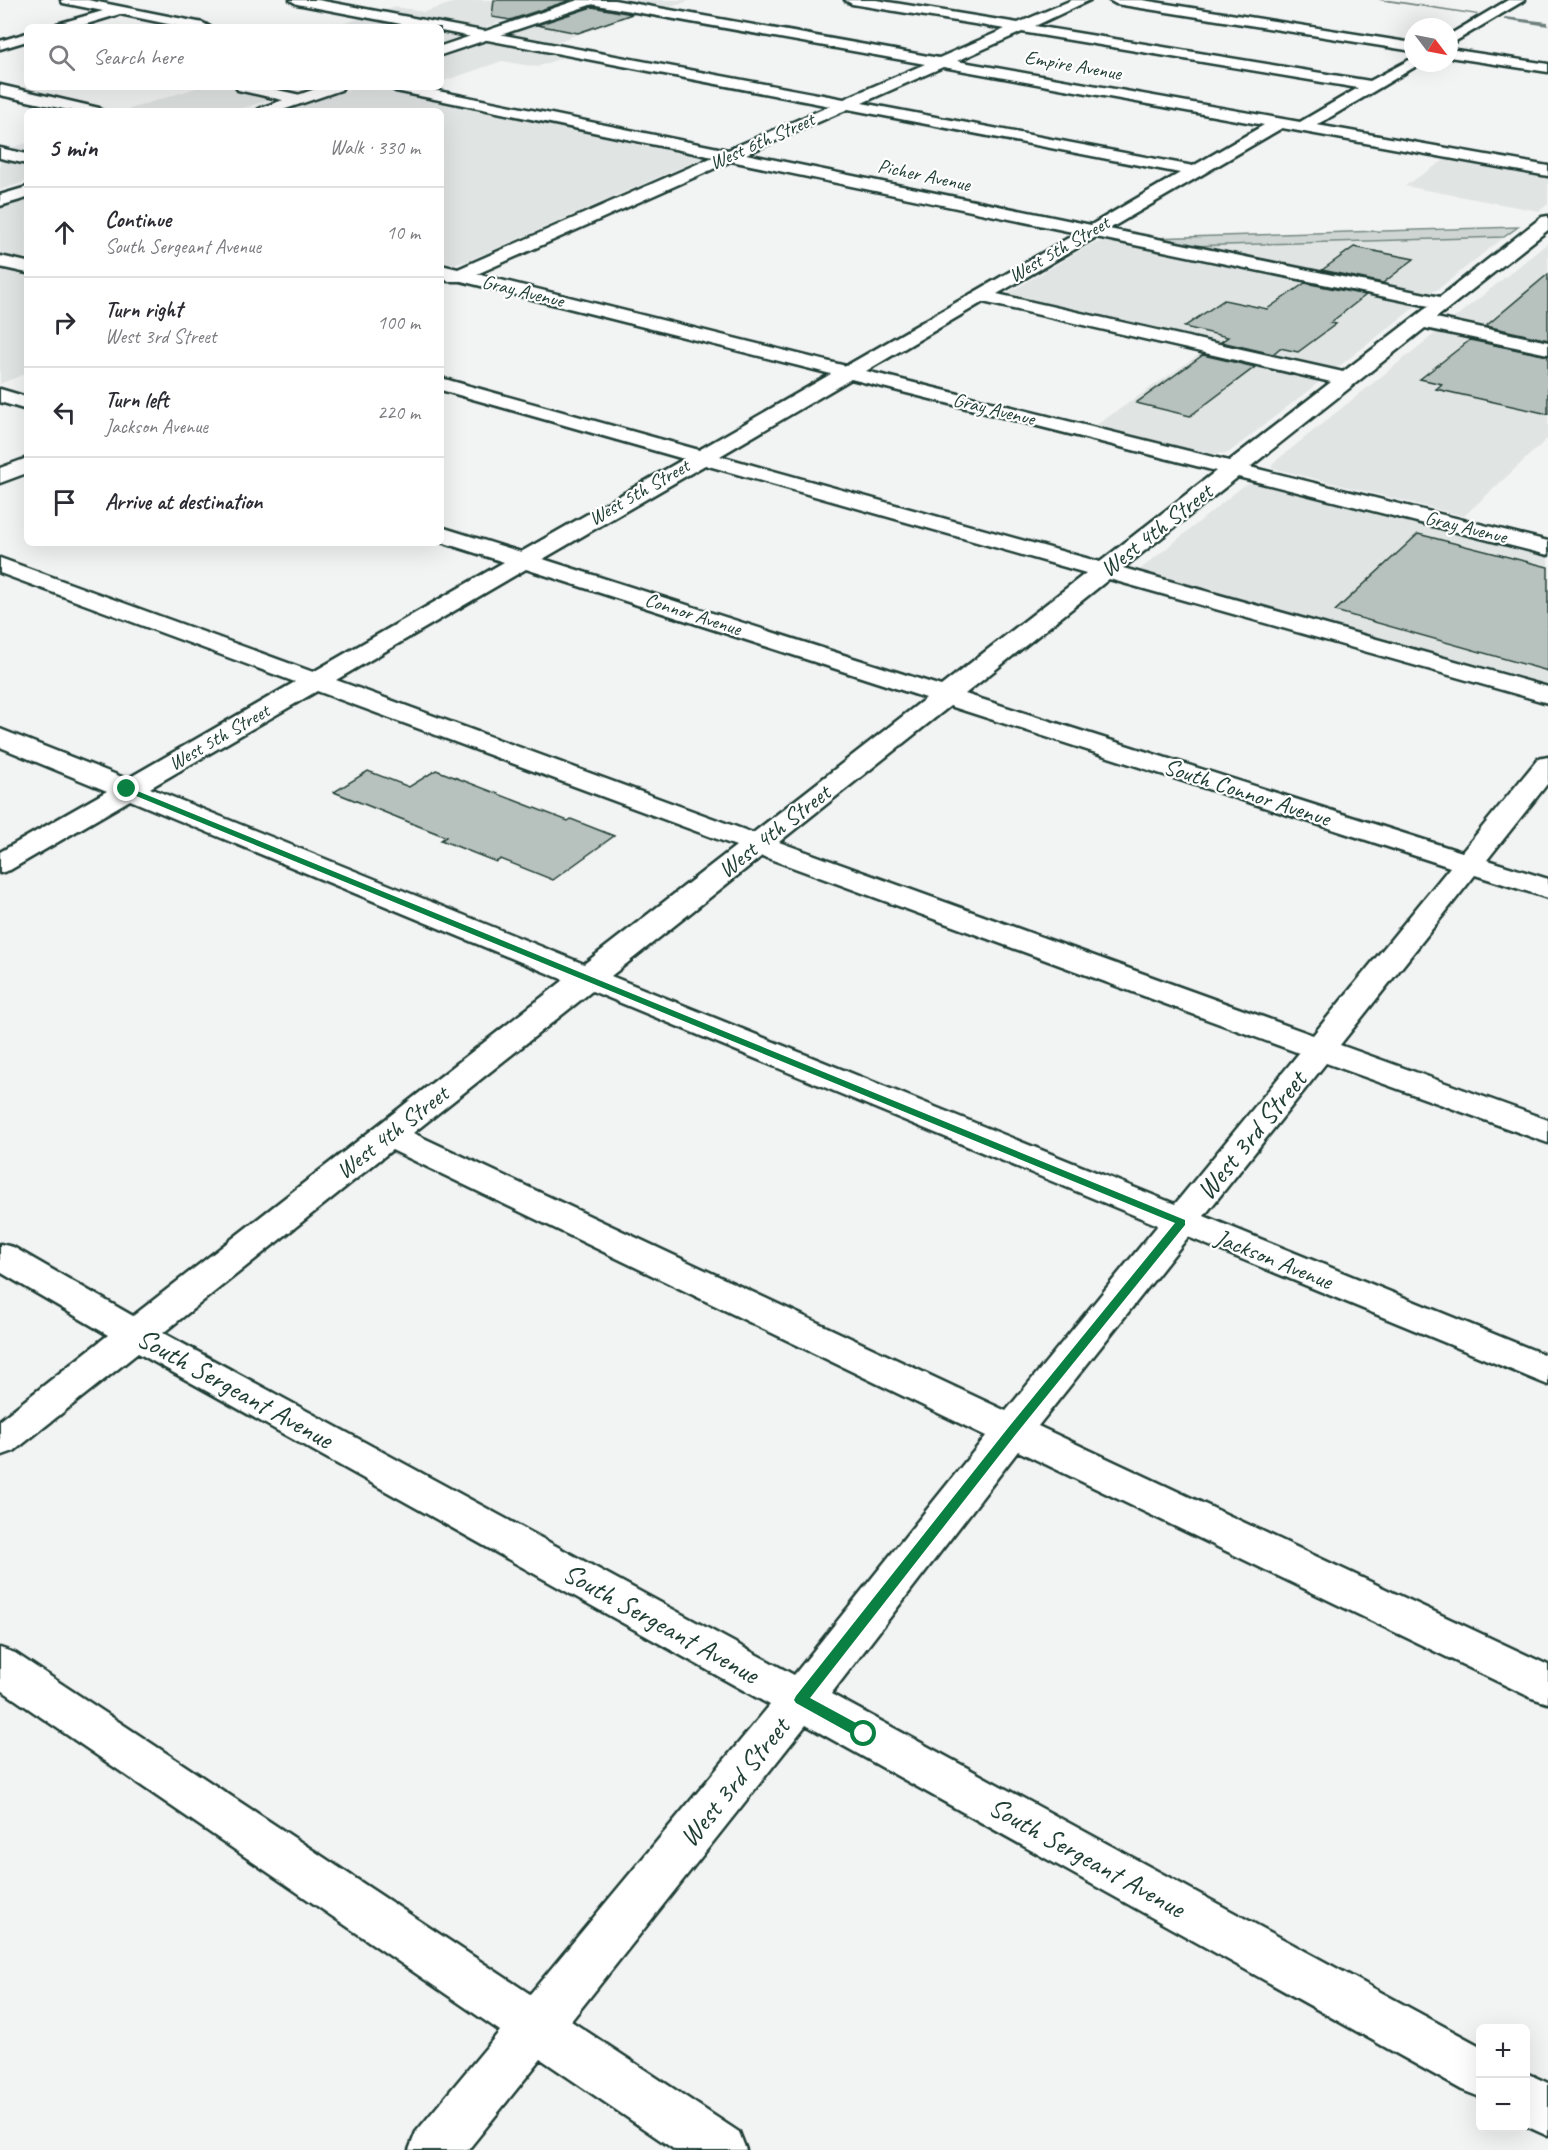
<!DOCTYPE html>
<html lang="en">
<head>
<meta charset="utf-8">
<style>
	body { margin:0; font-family:Caveat,sans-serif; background:#f7f7f7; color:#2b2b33 }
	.controls { position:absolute; right:18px; bottom:18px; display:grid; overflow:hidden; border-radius:9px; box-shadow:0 6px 24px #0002 }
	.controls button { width:54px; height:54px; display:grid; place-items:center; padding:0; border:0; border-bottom:2px solid #e1e1e2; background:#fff; color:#2b2b33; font:30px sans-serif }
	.compass { position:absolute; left:1404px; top:18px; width:54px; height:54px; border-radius:50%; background:#fff; box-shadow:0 6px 24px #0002; rotate:122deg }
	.stop { position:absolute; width:18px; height:18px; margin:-14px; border:4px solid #0b8043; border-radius:50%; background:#fff }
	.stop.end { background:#0b8043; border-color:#fff; box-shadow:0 2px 6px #0008 }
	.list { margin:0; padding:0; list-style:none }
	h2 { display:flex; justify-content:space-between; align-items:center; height:78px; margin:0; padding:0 24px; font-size:26px }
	h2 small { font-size:20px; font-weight:400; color:#7c7c81 }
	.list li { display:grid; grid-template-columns:39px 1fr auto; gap:18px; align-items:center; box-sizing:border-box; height:90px; padding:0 24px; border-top:2px solid #e1e1e2 }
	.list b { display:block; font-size:22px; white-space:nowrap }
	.list p { margin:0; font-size:20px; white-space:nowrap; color:#7c7c81 }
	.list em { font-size:20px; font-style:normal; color:#7c7c81 }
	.icon { flex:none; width:33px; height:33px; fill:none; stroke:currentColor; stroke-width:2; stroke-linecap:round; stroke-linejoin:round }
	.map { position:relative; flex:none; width:1548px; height:2150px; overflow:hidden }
	.search { position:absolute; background:#fff; box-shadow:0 6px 24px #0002; left:24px; top:24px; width:420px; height:66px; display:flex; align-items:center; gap:15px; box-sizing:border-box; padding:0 21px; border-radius:9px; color:#7c7c81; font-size:22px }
	.panel { position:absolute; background:#fff; box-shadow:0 6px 24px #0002; left:24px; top:108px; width:420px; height:438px; border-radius:9px }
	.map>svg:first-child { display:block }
</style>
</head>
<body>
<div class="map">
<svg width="1548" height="2150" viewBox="0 0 1548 2150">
	<rect width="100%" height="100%" fill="#f2f3f3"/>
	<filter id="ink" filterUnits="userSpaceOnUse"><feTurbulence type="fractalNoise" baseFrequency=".0167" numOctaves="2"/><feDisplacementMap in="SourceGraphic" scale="12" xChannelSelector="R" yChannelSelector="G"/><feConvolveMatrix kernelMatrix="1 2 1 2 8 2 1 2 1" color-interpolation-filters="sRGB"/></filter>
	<g filter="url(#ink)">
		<g fill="#e0e4e3">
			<path d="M462,0H562L441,43V27H333L396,7L424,12Z"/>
			<path d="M614,0H691L663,10Z"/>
			<path d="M603,6L640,13L541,47L572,54L537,67L502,61L441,82V58L588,7Z"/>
			<path d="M199,87H253L285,94L235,111H124Z"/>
			<path d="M357,87H371L702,158L468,261L454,264L441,261V111H284Z"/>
			<path d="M27,143V181L0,190V152Z"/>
			<path d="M1449,157L1548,174V204L1539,211L1405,186Z"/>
			<path d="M27,199V257L16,261L27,265V373L0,384V208Z"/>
			<path d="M1504,237L1437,290L1427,293L1189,246Z"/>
			<path d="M1112,240L1405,301L1415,307L1228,453L1206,454L1095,426L1203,352L991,303L1091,244Z"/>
			<path d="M1548,243V438L1464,516L1272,468V464Z"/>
			<path d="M1254,482L1548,556V702L1125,582L1242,487Z"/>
		</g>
		<path fill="#ced5d3" stroke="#768984" stroke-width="1.5" d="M1518,227L1504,237L1189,246L1150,238Z"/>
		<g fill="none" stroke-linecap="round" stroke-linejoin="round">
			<g fill="#6d807b" fill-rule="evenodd">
				<path d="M1378,0H1390L1479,14L1477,15Z"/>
				<path d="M1505,17L1548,22V26L1503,19Z"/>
			</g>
		</g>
		<g fill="#b7c1bd" stroke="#1f3d34" stroke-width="1.5">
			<path d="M494,0H571L510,20L492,17Z"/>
			<path d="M592,7L632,14L578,33L537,25Z"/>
			<path d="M1354,247L1414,259L1383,283L1322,270Z"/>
			<path d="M1548,274V340L1486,326Z"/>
			<path d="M1305,283L1366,295L1330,323L1336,324L1298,352L1280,348L1273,354L1221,342L1228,337L1184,327L1224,300L1267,309Z"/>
			<path d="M1470,340L1548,356V414L1436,389L1442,384L1420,379Z"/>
			<path d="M1203,355L1255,367L1190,416L1136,403Z"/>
			<path d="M1418,534L1548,567V671L1335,611Z"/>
			<path d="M436,770L568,821L571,819L614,836L553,880L501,859L496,862L441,840L446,837L334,792L368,771L409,787Z"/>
		</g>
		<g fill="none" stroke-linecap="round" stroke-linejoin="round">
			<defs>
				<g id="minor">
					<path d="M61,0H88L203,23L210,27H182L120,14L77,27H55L57,24L103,11L63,3Z"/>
					<path d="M290,0H318L844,99L925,64L591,4L584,0H614L939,58L1005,29L852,4L845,0H876L1018,23L1072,0H1090L1035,26L1370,81L1413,58V63H1420L1418,65L1317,125L1548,166V176L1282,128L1109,229L1440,297L1542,217L1548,216V230L1436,318L1548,342V354L1425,328L1250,467L1548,541V555L1238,477L1123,568L1548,687V703L1109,579L965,694L1462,852L1538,759L1548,757V783L1487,860L1548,879V898L1475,875L1340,1045L1548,1120V1143L1326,1063L1204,1216L1548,1356V1385L1188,1237L1038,1426L1548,1665V1703L1532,1698L1018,1451L831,1694L1480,2046V2097L1462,2090L806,1725L571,2021L739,2132L746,2150H675L541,2059L468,2150H409L416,2132L500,2031L0,1689V1648L15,1653L530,1994L770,1705L138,1353L14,1451L0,1456V1420L108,1335L0,1272V1244L13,1247L133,1316L564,980L130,800L10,870L0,873V852L107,791L0,747V729L127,779L295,682L0,573V558L313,672L504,562L441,542V527L521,552L684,459L441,390V378L699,450L831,374L461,281H447L445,277L441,276V265L458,269L713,157L396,91L389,87H418L728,150L830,106L441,31V27H417L297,4ZM1022,32L1358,88L1300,122L957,61ZM943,67L1264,125L1193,166L862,103ZM848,109L1180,173L1091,225L746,154ZM731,161L1077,233L846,366L477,274ZM1096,237L1429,306L1343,372L997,294ZM983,302L1331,382L1229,461L866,371ZM851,379L1216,471L1100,562L720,456ZM705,465L1086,573L941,686L543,559ZM526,569L926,698L753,833L336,680ZM317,691L736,846L584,964L150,788ZM950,706L1450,867L1313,1035L779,842ZM762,856L1299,1053L1175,1204L611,976ZM592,991L1158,1225L1006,1411L413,1133ZM392,1150L986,1436L794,1675L163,1333Z"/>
					<path d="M1109,0H1142L1413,43V51L1116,4Z"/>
					<path d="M1508,0H1525L1449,45V35Z"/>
					<path d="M27,33V41L0,49V41Z"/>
					<path d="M1449,49L1548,64V72L1449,57Z"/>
					<path d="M0,85L99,108L102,111H73L0,95Z"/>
					<path d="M236,87H264L305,96L308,99L300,104L238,90Z"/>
					<path d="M0,148L27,154V164L0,158Z"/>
					<path d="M0,256L27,262V273L0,267Z"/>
					<path d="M0,389L27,397V410L0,402Z"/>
					<path d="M27,458V473L0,483V468Z"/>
					<path d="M1526,2073L1548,2083V2136L1526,2126Z"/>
				</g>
				<g id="major">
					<path d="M578,0H598L596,3L441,55V46Z"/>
					<path d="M321,87H343L341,90L280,111H257L260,108Z"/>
					<path d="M27,187V198L0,206V195Z"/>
				</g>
			</defs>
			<use href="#minor" stroke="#1f3d34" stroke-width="5"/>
			<use href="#major" stroke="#1f3d34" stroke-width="5"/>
			<use href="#minor" fill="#fff" fill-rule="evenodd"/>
			<use href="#major" fill="#fff" fill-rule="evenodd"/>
		</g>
	</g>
	<path fill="#0b8043" d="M124,788H130L1185,1220V1225L1016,1434L810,1698L869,1730L871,1734L869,1738H859L796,1703L794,1700L796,1696L1008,1428L1175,1223L124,791Z"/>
	<g text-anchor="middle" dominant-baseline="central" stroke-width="4.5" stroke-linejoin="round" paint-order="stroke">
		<g font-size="20" fill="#1f3d34" stroke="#fff">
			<text transform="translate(1073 65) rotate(10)">Empire Avenue</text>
			<text transform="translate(762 141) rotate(-24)">West 6th Street</text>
			<text transform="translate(924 175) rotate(12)">Picher Avenue</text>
			<text transform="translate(1059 249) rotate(-30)">West 5th Street</text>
			<text transform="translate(523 291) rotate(14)">Gray Avenue</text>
			<text transform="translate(994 409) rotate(14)">Gray Avenue</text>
			<text transform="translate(639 492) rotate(-30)">West 5th Street</text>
			<text transform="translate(1466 527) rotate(14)">Gray Avenue</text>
			<text transform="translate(693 614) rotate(18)">Connor Avenue</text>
			<text transform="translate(219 737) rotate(-30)">West 5th Street</text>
		</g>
		<g font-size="24" fill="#1f3d34" stroke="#fff">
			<text transform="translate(1156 530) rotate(-38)">West 4th Street</text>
			<text transform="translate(1247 792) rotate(18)">South Connor Avenue</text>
			<text transform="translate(774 831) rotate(-38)">West 4th Street</text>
			<text transform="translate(392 1132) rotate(-38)">West 4th Street</text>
			<text transform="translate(1274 1259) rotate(22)">Jackson Avenue</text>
		</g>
		<g font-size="28" fill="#1f3d34" stroke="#fff">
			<text transform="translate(1251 1135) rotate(-51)">West 3rd Street</text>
			<text transform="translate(235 1388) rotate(29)">South Sergeant Avenue</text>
			<text transform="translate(661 1623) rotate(29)">South Sergeant Avenue</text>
			<text transform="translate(734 1782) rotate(-51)">West 3rd Street</text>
			<text transform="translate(1087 1857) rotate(29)">South Sergeant Avenue</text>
		</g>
	</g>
</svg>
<div class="controls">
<button>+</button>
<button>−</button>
</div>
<svg class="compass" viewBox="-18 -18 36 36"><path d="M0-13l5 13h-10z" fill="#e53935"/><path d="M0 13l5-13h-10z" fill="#7c7c81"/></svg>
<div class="stop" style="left:864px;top:1734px"></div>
<div class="stop end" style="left:127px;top:789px"></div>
<div class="search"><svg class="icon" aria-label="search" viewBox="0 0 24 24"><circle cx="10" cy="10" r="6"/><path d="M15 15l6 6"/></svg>Search here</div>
<section class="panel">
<h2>5 min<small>Walk · 330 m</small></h2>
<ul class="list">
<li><svg class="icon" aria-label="ahead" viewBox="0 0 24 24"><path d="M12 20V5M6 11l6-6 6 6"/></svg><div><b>Continue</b><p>South Sergeant Avenue</p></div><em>10 m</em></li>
<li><svg class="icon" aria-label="right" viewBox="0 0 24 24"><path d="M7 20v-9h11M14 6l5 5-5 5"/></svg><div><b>Turn right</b><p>West 3rd Street</p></div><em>100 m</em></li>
<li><svg class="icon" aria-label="left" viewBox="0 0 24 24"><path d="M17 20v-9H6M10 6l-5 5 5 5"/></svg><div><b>Turn left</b><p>Jackson Avenue</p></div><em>220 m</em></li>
<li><svg class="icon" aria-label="arrive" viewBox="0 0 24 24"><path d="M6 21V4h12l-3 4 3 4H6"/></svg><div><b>Arrive at destination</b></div></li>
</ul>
</section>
</div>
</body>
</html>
